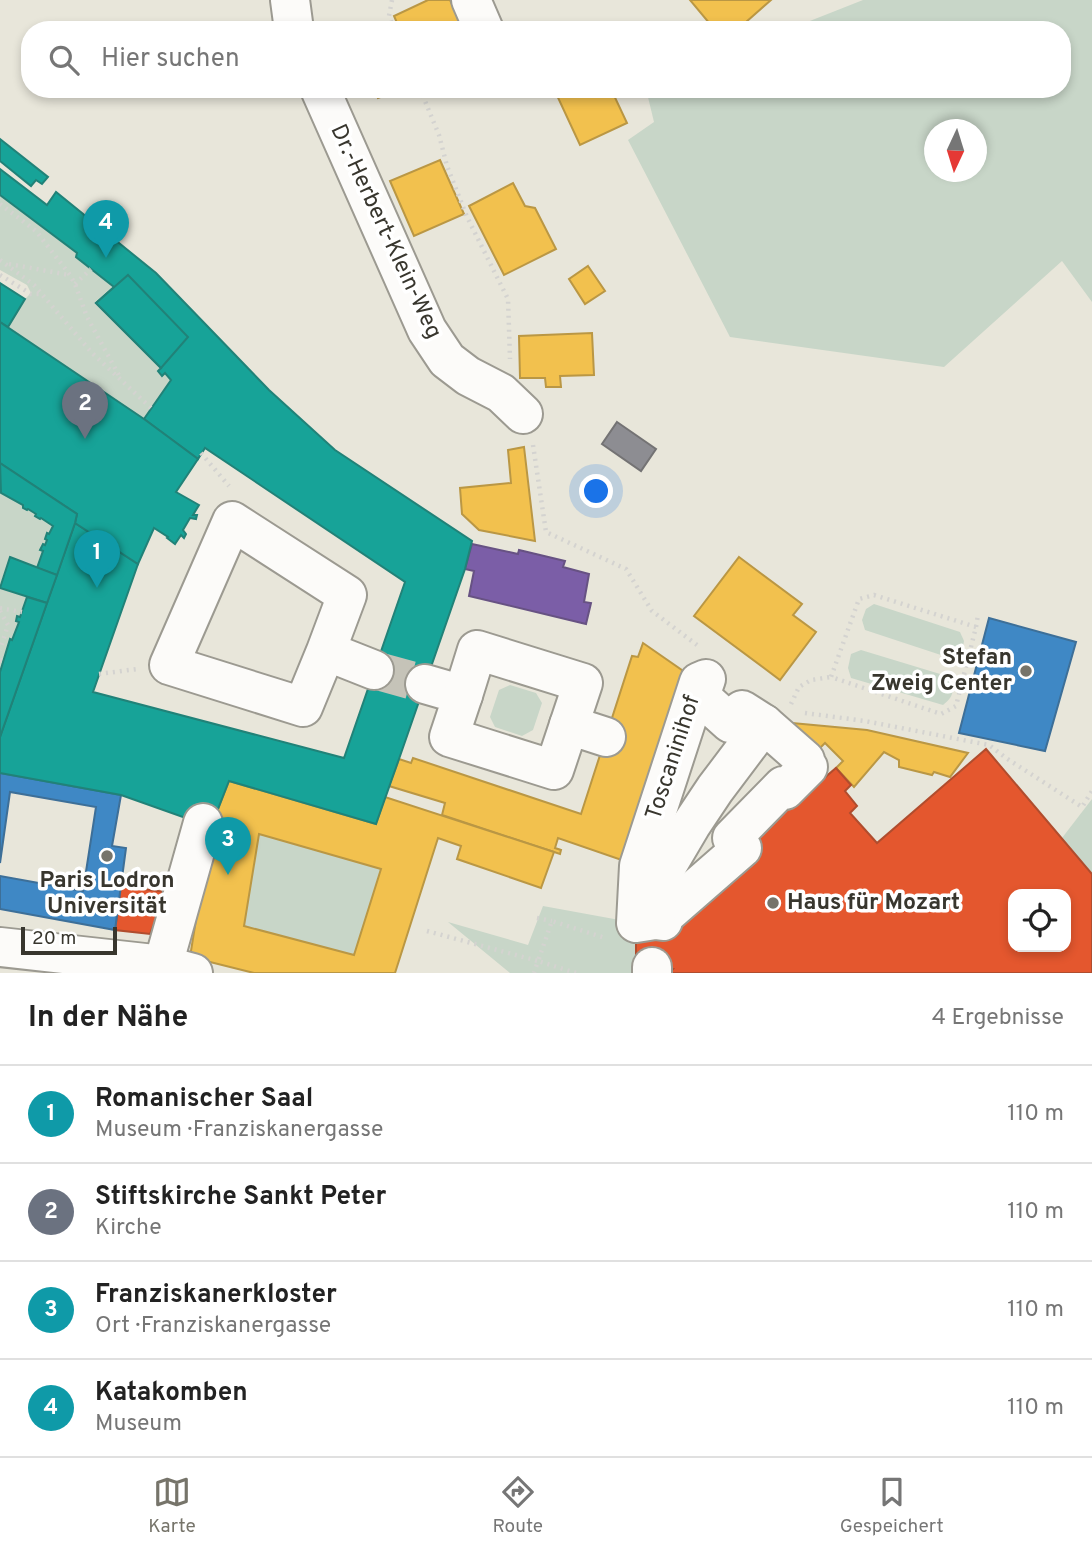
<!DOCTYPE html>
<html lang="de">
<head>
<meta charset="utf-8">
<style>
	body { margin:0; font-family:Overpass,sans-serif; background:#f6f6f6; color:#222 }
	.controls { position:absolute; right:21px; bottom:21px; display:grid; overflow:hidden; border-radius:14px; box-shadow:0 4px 10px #0003 }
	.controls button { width:63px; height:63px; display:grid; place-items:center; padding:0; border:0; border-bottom:2px solid #e0e0e0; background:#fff; color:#222; font:35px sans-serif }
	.compass { position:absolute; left:924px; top:119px; width:63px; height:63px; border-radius:50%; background:#fff; box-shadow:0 4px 10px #0003; rotate:184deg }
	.scale { position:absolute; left:21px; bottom:18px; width:96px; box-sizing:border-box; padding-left:7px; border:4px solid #38362e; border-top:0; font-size:19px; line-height:24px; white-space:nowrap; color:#38362e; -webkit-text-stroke:5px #fff; paint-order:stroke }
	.you { position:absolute; left:597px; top:492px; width:24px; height:24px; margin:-18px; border:5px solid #fff; border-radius:50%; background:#1a73e8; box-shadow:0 0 0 10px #1a73e833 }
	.badge { display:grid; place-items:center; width:46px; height:46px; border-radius:50%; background:#76746a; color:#fff; font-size:23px; font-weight:700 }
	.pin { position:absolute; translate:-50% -58px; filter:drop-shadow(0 2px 4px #0008) }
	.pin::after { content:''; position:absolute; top:37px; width:24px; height:21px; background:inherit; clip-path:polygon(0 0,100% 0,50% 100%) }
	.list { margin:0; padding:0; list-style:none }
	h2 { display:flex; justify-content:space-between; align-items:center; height:91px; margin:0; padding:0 28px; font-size:30px }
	h2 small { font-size:23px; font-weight:400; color:#767676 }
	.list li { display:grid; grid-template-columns:46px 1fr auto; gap:21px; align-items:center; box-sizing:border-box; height:98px; padding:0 28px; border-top:2px solid #e0e0e0 }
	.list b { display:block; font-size:26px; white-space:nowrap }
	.list p { margin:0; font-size:23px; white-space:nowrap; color:#767676 }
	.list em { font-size:23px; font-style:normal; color:#767676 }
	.icon { flex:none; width:38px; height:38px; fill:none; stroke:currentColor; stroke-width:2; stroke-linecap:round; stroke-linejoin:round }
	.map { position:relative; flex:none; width:1092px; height:973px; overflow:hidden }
	.search { position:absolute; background:#fff; box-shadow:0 4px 10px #0003; left:21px; right:21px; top:21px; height:77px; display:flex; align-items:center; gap:18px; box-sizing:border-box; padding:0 24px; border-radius:28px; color:#767676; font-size:26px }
	.sheet { height:483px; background:#fff }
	nav { display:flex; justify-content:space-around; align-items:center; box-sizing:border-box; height:98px; border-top:2px solid #e0e0e0; background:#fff; font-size:19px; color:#767676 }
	nav a { display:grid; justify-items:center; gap:4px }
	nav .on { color:#76746a }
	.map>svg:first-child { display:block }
</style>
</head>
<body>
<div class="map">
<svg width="1092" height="973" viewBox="0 0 1092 973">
	<rect width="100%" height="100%" fill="#e8e6da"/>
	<g fill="#c8d6c8" fill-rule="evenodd">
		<path d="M863,0H1092V302L1062,261L944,367L730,337L628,140L654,122L646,89H1062V30H787ZM934,130H976V172H934Z"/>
		<path d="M0,195L77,253L76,258L114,287L96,304L161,368L158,371L165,373L171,380L144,419L8,327L25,299L31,293L27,285L0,270Z"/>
		<path d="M0,490L5,495H6L23,505V508L27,510L28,509L36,514L35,516L40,519L41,518L53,526L49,534L47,533L45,538L47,540L45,545L41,550L43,551L37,568L10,557L0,585Z"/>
		<path d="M0,588L27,597L20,617L17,616L16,621L19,622L12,640H10L0,672Z"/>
		<path d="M874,604L960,632L964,641L962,652L953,659L865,630L862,620L866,609Z"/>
		<path d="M861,650L950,677C955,690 954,696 943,705L851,678L848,668L851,654Z"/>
		<path d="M510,685L536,693L542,703L533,730L522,736L495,727L490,717L499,690Z"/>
		<path d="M1092,799V874L1062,838Z"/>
		<path d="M259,834L381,869L354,955L244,926Z"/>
		<path d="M543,906L636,923L635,973H510L448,922L528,945Z"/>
	</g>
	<g fill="#f2c14e" stroke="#ba9744" stroke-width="2" fill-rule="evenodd">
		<path d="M428,0H450L464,30H400L394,16Z"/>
		<path d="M690,0H771L737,30H715Z"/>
		<path d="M375,89H390L392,93L378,98Z"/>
		<path d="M554,89H611L627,123L580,145Z"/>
		<path d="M440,160L464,214L414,236L390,181Z"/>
		<path d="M513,183L525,206L535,208L556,249L504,275L469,206Z"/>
		<path d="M588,266L605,291L585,304L569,279Z"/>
		<path d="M592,333L594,375L560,376L561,387H546L545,378H520L519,336Z"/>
		<path d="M524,447L535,541L479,530L462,514L460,488L511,483L508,450Z"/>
		<path d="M739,557L802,604L793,615L816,632L780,680L694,616Z"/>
		<path d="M643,643L699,682L639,866L558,838L555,848L561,850L560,854L442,815L445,803L389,786L399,759L411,763L413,758L581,814L632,656L638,657Z"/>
		<path d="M792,723L867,730L968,753L950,777L934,772L932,775L899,767V760L884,752L854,787L836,768L843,761L825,743L819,749L790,725Z"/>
		<path d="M229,781L376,824L385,797L554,852L541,888L457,859L461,846L438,838L395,973H254L190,957L211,827ZM259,834L381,869L354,955L244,926Z"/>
	</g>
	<g fill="#e4572e" stroke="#b04d2e" stroke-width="2" fill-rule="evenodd">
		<path d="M986,749L1092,874V973H669L673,969L636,965V923L742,848L836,768L851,785L845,791L857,806L850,813L877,843ZM1013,894H1066V947H1013Z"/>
		<path d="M121,886L166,892L150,934L115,930Z"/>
	</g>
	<path fill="#7b5ea7" stroke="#675283" stroke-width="2" d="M472,544L518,554L519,550L565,561L563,567L589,574L584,602L591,603L586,624L469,596L474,571L465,569Z"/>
	<g fill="#3f88c5" stroke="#3d6f98" stroke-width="2">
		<path d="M989,618L1076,642L1045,751L959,733Z"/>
		<path d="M0,773L121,795L112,846L126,848L115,930L0,909V876L83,891L96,807L10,792L0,863Z"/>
	</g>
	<g fill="#17a398" stroke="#218278" stroke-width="2">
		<path d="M0,139L48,177L42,184L36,180L31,186L0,161Z"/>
		<path d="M0,169L47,205L56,192L156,273L269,390L335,450L472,541L465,569L399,759L376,824L229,781L211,827L121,795L0,773V737L75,523L138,564L93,692L344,758L405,582L205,448L198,459L144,419L171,380L165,373L162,376L158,371L161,368L96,303L114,287L76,257L77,253L0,195Z"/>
		<path d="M128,275L188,337L161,368L96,303Z"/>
		<path d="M0,283L25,299L8,327L0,322Z"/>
		<path d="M0,322L144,419L198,459L176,492L199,505L193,515H197L196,519L190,518L183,530L186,534L184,538L181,535L175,544L167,538L168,537L154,528L138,564L75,523L77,514L0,463Z"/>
		<path d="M0,463L77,514L75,523L57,575L37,568L43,551L40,550L43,544L45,545L47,540L45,539L47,533L49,534L53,526L41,518L40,519L35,516L36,514L28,509L27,510L23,508V505L1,493Z"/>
		<path d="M10,557L57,575L47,603L0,588Z"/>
		<path d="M27,597L47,603L0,737V672L10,639L12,640L19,622L16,621L17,616L20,617Z"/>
	</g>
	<path fill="#8d8d92" stroke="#747374" stroke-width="2" d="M617,422L656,449L641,471L602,444Z"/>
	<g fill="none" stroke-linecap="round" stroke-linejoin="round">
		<path stroke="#c5c3b8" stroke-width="38" stroke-dasharray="38 19" stroke-linecap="butt" d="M374,670L425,684"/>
		<defs>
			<g id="minor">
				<path d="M290,0L294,30"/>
				<path d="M471,0L484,30"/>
				<path d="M320,89L427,330L447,360L468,376L501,393L523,414"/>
				<path d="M326,651L347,595L232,521L169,665L303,707L326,651L374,670"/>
				<path d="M706,679L700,696L730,723L742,710L764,724L805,760L803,762L808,767L785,790L783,786L732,838L742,848L664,916L663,921L655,920L636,923L639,866L699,682Z"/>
				<path d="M425,684L463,695L449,737L554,770L569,725L606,737"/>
				<path d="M463,695L477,650L583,683L569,725"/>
				<path d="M656,914L658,881L691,825L715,789L764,724"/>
				<path d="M0,947L163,965L193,973"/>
				<path d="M163,965L203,823"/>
				<path d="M652,967V973"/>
			</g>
		</defs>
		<use href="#minor" stroke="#9c9a91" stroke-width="42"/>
		<g stroke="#d4d3d0" stroke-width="4.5" stroke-dasharray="2 5" stroke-linecap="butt">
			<path d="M392,0L389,16L394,30"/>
			<path d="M420,89L439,135L447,166L467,217L508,299L510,359"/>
			<path d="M0,204L36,231L70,275L75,284L87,317L121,379"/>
			<path d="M0,260L34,285L92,353L151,408"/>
			<path d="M9,264L69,275"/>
			<path d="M0,275L31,294H40"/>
			<path d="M75,284L91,269"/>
			<path d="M533,445L546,532L626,569L652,611L697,645"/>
			<path d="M201,453L229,486"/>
			<path d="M0,608L22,612"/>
			<path d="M0,611L8,625L0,650"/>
			<path d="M976,627L874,595L859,599L831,677L941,714L956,706L976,627L978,615"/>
			<path d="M0,660L4,661"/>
			<path d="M99,674L137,669"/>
			<path d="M791,704L799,687L811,680L831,677"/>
			<path d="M805,713L865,721L989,745L1006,758L1082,807L1092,791"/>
			<path d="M537,918L552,921"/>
			<path d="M427,931L538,961L534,973"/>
			<path d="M576,973L538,961L552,921L605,938"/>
		</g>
		<use href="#minor" stroke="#fcfbf9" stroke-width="38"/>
	</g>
	<g fill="#76746a" stroke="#fff" stroke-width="2.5">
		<circle cx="1026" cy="671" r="7"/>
		<circle cx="107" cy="856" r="7"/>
		<circle cx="773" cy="903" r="7"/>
	</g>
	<g text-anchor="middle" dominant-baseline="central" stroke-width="7" stroke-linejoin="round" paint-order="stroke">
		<g font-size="23" fill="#38362e" stroke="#fff">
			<text transform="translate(385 232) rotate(65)">Dr.-Herbert-Klein-Weg</text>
			<text transform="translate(674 758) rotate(-72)">Toscaninihof</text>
		</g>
		<g font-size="23" font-weight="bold" fill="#38362e" stroke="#fff" text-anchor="end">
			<text x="1012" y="658">Stefan<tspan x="1012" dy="26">Zweig Center</tspan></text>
			<text x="107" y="881" text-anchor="middle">Paris Lodron<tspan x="107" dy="26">Universität</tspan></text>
			<text x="787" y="903" text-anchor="start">Haus für Mozart</text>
		</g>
	</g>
</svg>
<div class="controls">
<button><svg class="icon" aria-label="locate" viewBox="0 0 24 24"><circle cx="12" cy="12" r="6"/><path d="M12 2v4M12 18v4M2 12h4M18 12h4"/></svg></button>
</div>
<svg class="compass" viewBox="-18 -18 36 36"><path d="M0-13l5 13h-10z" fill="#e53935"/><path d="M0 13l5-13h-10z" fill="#767676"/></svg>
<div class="scale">20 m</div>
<div class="you"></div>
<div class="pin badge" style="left:97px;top:588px;background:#0f9aa8">1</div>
<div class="pin badge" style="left:85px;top:439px;background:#6b7280">2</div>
<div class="pin badge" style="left:228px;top:875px;background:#0f9aa8">3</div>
<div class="pin badge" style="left:106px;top:258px;background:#0f9aa8">4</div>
<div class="search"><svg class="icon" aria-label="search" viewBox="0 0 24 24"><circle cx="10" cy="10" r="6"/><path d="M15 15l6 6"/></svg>Hier suchen</div>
</div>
<section class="sheet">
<h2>In der Nähe<small>4 Ergebnisse</small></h2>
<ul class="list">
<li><span class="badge" style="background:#0f9aa8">1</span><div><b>Romanischer Saal</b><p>Museum · Franziskanergasse</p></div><em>110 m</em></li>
<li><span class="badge" style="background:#6b7280">2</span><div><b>Stiftskirche Sankt Peter</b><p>Kirche</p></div><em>110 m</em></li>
<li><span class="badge" style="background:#0f9aa8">3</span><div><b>Franziskanerkloster</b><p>Ort · Franziskanergasse</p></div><em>110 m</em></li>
<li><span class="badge" style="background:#0f9aa8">4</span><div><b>Katakomben</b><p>Museum</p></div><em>110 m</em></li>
</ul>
</section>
<nav>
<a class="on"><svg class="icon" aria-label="map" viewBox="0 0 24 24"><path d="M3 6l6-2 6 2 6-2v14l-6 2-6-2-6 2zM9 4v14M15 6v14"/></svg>Karte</a>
<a><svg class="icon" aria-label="directions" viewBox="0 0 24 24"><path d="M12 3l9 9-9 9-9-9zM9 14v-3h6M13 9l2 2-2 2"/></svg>Route</a>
<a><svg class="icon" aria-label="saved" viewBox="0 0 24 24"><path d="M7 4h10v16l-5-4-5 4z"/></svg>Gespeichert</a>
</nav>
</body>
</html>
